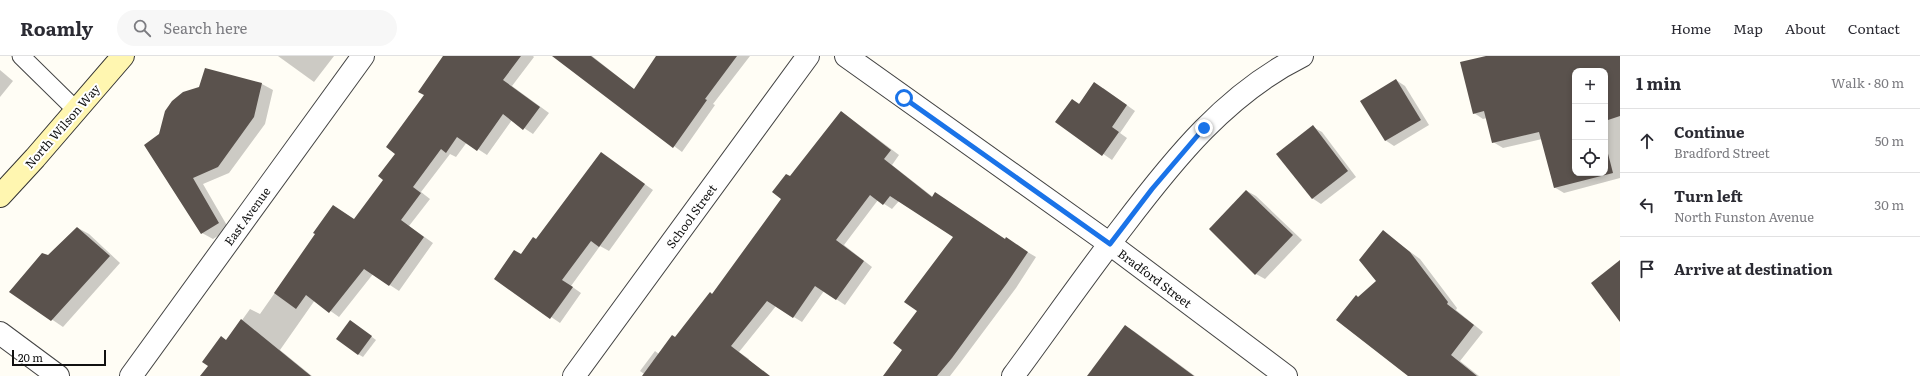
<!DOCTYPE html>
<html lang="en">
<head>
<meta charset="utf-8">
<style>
	body { margin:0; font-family:Literata,serif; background:#f7f7f7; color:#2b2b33 }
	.controls { position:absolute; right:12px; top:12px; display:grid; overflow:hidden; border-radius:8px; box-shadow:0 2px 6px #0003 }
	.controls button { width:36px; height:36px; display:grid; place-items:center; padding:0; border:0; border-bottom:1px solid #e1e1e2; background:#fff; color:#2b2b33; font:20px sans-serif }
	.scale { position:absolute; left:12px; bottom:10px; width:94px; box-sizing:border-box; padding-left:4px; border:2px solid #111; border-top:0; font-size:11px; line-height:14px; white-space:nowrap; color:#111; -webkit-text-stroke:3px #fff; paint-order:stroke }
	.stop { position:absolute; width:12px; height:12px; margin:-9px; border:3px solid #1a73e8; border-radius:50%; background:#fff }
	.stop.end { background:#1a73e8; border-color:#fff; box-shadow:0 1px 4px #0008 }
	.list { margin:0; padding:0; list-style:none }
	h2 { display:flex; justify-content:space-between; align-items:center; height:52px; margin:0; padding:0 16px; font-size:17px }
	h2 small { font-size:13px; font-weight:400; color:#7c7c81 }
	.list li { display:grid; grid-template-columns:26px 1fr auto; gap:12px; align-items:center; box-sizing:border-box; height:64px; padding:0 16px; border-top:1px solid #e1e1e2 }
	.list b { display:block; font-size:15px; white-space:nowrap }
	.list p { margin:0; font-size:13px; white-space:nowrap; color:#7c7c81 }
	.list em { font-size:13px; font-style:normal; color:#7c7c81 }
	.icon { flex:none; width:22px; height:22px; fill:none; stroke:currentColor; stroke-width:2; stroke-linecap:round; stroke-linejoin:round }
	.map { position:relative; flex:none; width:1620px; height:320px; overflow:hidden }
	header { display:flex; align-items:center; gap:24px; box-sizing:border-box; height:56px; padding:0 20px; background:#fff; border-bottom:1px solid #e1e1e2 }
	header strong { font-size:19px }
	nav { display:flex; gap:22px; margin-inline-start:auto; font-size:14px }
	.search { width:280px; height:36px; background:#f7f7f7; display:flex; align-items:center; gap:10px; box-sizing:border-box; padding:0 14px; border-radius:22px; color:#7c7c81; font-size:15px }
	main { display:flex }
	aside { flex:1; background:#fff }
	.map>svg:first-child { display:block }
</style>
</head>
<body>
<header>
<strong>Roamly</strong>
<div class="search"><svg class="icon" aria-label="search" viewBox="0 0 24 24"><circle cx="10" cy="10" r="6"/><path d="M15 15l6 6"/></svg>Search here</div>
<nav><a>Home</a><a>Map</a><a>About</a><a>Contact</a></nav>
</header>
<main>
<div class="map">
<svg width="1620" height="320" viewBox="0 0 1620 320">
	<rect width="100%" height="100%" fill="#fffdf5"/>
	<g fill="#0003" fill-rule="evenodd">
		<path d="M278,0H334L314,26Z"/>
		<path d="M444,0H533L534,1L512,30L549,57L533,78L512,64L487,99L467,86L456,101L450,98L421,136L430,143L409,170L433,187L399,235L373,218L339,261L315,244L280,294L312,320H202L250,253L260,258L316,178L333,150L355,164L385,124Z"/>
		<path d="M554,0H592L635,34L674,0H750L713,48L715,49L682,96Z"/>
		<path d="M1490,0H1620V122L1564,137L1554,131L1542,83L1503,92L1493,86L1487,62L1483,63L1474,57ZM1575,15H1605V117H1575Z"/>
		<path d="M206,13L262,28L273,34L265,68L229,117L203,128L229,173L213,183L202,177L160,79L200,32Z"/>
		<path d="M0,14L13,25L0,41Z"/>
		<path d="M1396,24L1405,30L1429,69L1394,90L1385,84Z"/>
		<path d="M1103,32L1135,55L1120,77L1127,82L1112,104L1057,66L1072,44L1080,48Z"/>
		<path d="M842,56L899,99L892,109L933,141L1036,201L1016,232L960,307L950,320H884L904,294L919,255L955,181L899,145L892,153L878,144L844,189L872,211L845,249L824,235L802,266L776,250L739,296L749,303L736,320H647L640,315L655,295L659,298L676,282L713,239L782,143L791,121Z"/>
		<path d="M1313,71L1322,76L1356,121L1321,148L1312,142Z"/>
		<path d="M601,97L653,134L609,195L600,190L571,230L581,237L560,267L496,223L537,184Z"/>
		<path d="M1247,135L1256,140L1302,184L1265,223L1256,218Z"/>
		<path d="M78,172L89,178L120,207L63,271L10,235Z"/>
		<path d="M1383,176L1420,203L1457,252L1456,254L1483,276L1460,305L1479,320H1410L1359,242L1377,226Z"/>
		<path d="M351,265L376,284L363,301L358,298Z"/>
		<path d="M1125,270L1135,276L1195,320H1090Z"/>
	</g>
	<g fill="#5a524d">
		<path d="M443,0H521L503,24L540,51L523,74L503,58L477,95L457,81L446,97L441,93L413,131L421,137L401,164L424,181L389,230L364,213L329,257L306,239L296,253L274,237L315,178L313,177L333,149L354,163L383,124L378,120L395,98L386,91L424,39L418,36Z"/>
		<path d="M552,0H591L634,33L656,0H737L705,43L707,44L673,92Z"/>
		<path d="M1486,0H1620V60L1605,65V15H1575V117H1605V86L1613,117L1554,132L1539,76L1492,87L1484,55L1473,58L1460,6Z"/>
		<path d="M205,12L262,27L254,61L218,111L193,122L219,167L201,178L144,89L159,78L165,55L172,45L183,36L199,31Z"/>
		<path d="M1396,23L1421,64L1385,85L1360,45Z"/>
		<path d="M1094,26L1127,49L1112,71L1119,76L1102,100L1055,66L1072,43L1079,48Z"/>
		<path d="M841,55L891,94L884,103L932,141L935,136L1005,183L1006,181L1028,196L1007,227L952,302L937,320H883L902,294L893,287L917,255L904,246L953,181L890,140L883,149L870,139L836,184L864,205L836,244L815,230L793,262L767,245L731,290L770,320H642L672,279L675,281L710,236L712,238L781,143L772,136L786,118L790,120Z"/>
		<path d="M1313,69L1348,115L1312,143L1276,98Z"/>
		<path d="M601,96L645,128L599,191L591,185L562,224L573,231L550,263L494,223L514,194L521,198L533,181L536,183Z"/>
		<path d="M1246,134L1293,179L1255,219L1209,173Z"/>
		<path d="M77,171L110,200L51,265L9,236L42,197L48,199Z"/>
		<path d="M1383,174L1410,196L1448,246L1447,248L1474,269L1451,299L1477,320H1408L1336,264L1356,239L1358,241L1376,225L1359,204Z"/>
		<path d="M1620,204V266L1591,227Z"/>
		<path d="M241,263L311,320H200L208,310L202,306L221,280L226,284Z"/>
		<path d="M350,264L372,280L358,299L336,283Z"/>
		<path d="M1125,269L1194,320H1087Z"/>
	</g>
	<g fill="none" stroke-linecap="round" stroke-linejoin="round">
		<defs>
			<path id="lane" d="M21,0L76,54"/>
			<g id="street">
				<path d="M846,0L1110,188L1286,320"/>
				<path d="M0,277L58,320"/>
				<path d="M131,320L363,0"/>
				<path d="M574,320L808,0"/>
				<path d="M1013,320C1050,270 1086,218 1124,169C1174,103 1227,37 1302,0"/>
			</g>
			<path id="secondary" d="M0,140L35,102L123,0"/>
		</defs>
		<use href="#lane" stroke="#444" stroke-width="19"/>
		<use href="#street" stroke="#444" stroke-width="24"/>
		<use href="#secondary" stroke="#333" stroke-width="24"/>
		<use href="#lane" stroke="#fff" stroke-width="17"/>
		<use href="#street" stroke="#fff" stroke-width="22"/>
		<use href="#secondary" stroke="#fff6b0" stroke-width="22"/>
	</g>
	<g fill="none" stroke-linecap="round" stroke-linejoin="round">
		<path stroke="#1a73e8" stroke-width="5" d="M904,42L1110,188L1152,133L1204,72"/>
	</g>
	<g text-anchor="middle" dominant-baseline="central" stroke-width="4" stroke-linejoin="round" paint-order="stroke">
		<g font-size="12" fill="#111" stroke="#fff">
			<text transform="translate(62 70) rotate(-49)">North Wilson Way</text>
			<text transform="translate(247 160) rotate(-54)">East Avenue</text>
			<text transform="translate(691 160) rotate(-54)">School Street</text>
			<text transform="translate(1155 222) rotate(37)">Bradford Street</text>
		</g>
	</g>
</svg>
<div class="controls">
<button>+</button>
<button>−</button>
<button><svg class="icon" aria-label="locate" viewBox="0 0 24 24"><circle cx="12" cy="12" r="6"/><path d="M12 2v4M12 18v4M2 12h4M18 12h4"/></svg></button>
</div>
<div class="scale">20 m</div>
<div class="stop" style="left:904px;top:42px"></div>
<div class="stop end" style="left:1204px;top:72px"></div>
</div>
<aside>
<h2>1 min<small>Walk · 80 m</small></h2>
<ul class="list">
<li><svg class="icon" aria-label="ahead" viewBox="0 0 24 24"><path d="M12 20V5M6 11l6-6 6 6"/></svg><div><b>Continue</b><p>Bradford Street</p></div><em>50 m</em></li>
<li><svg class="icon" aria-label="left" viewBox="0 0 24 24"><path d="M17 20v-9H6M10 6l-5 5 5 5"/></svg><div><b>Turn left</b><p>North Funston Avenue</p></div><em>30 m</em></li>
<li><svg class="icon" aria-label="arrive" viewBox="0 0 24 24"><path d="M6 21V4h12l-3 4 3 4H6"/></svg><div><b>Arrive at destination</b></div></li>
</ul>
</aside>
</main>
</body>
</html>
